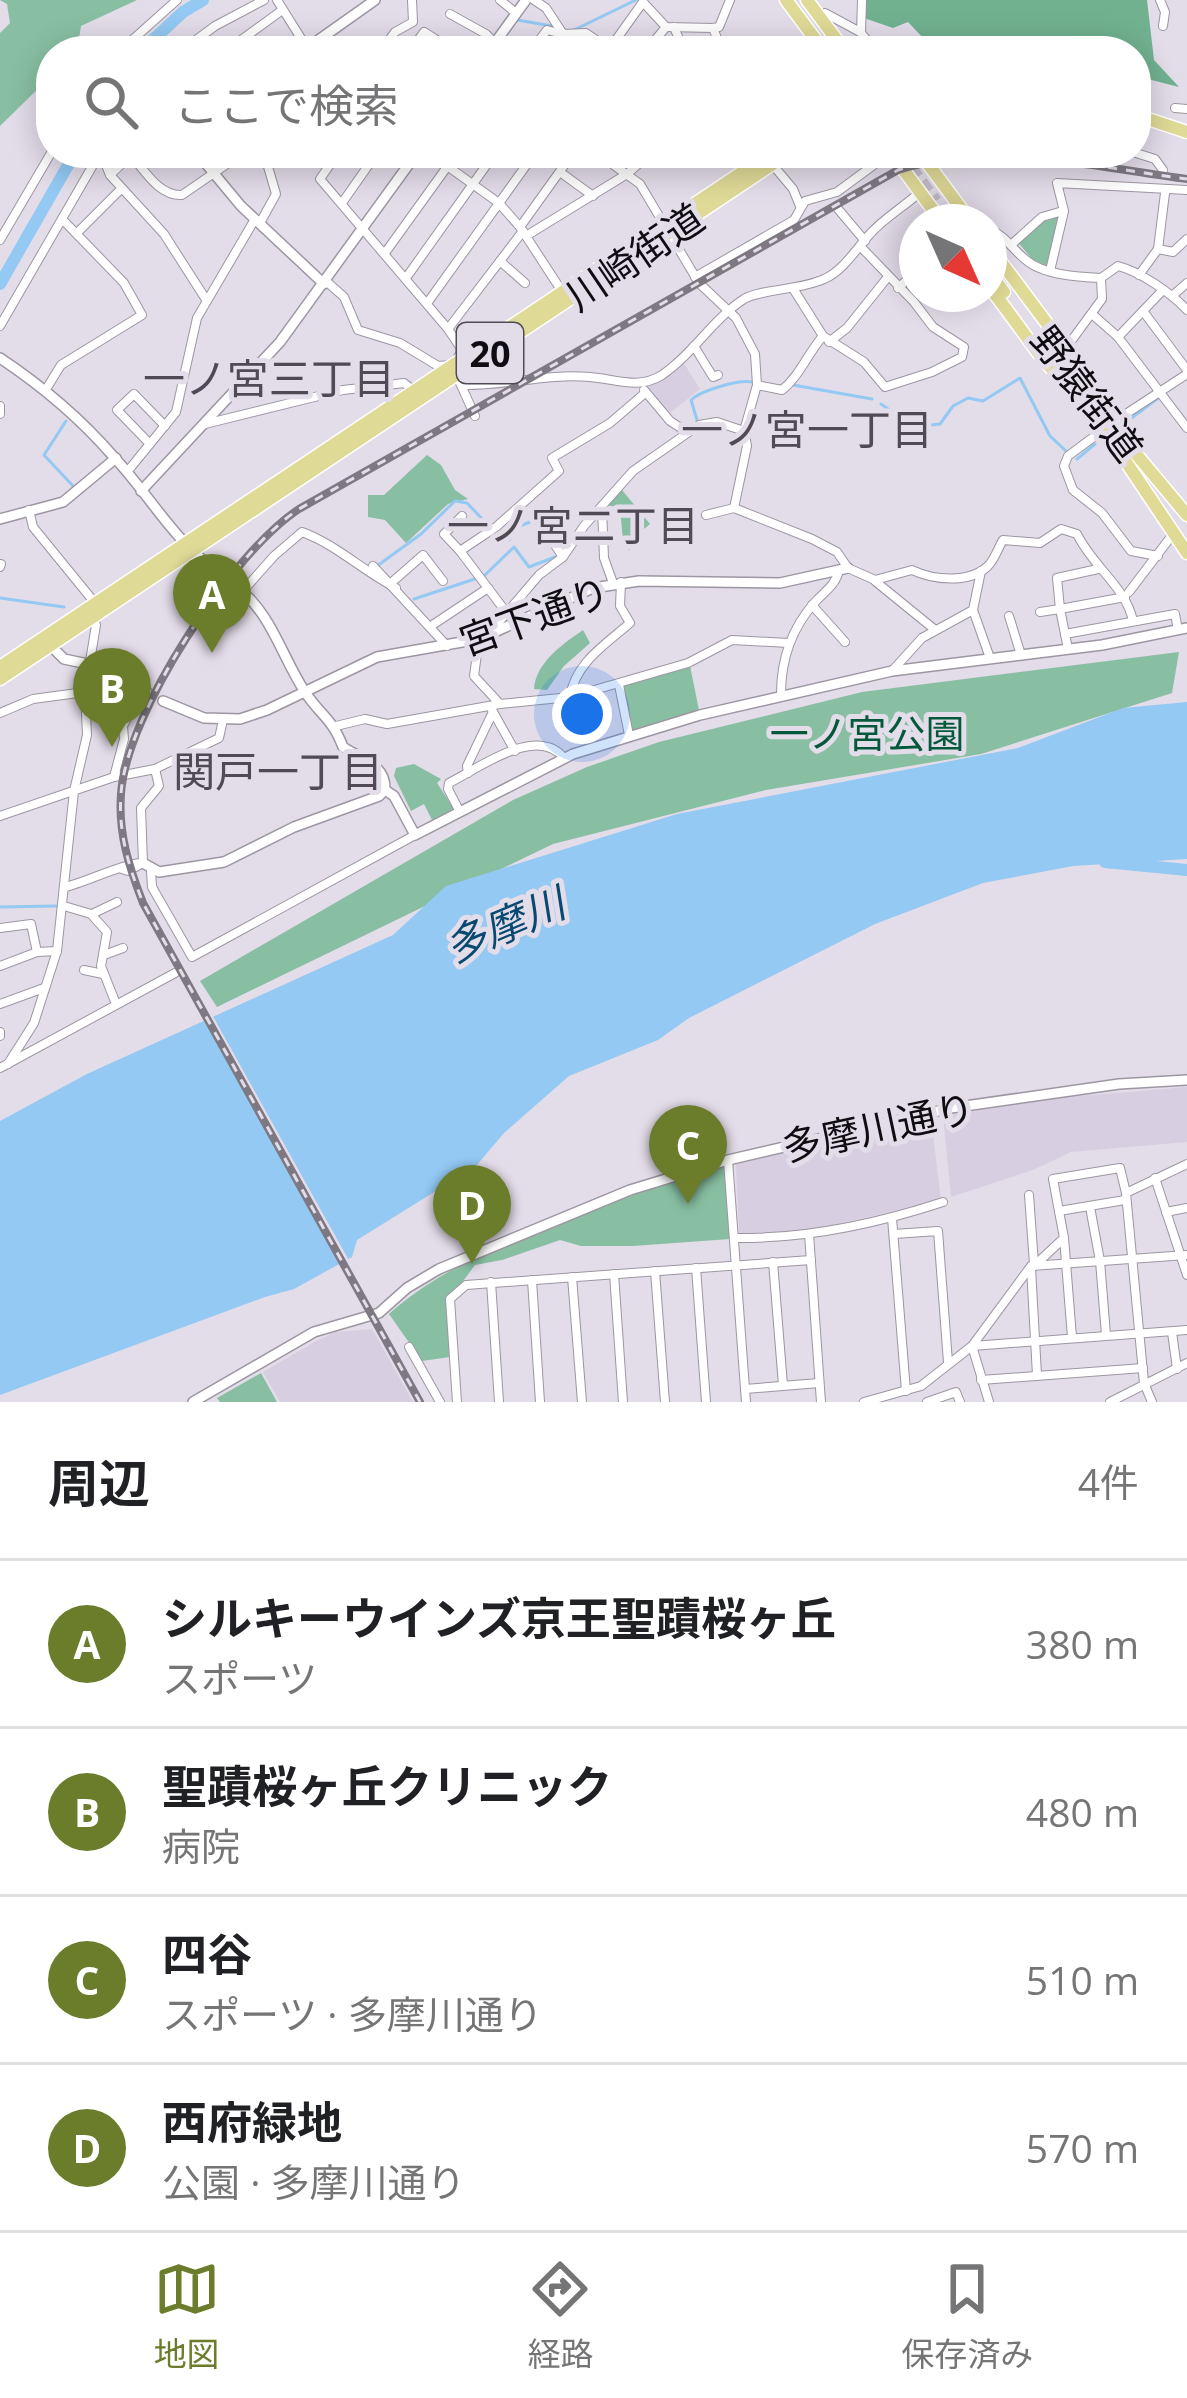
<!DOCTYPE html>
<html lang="ja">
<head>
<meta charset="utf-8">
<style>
	body { margin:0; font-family:"Open Sans","Noto Sans JP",sans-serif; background:#f2f2f2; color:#202124 }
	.compass { position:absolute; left:899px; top:204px; width:108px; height:108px; border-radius:50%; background:#fff; box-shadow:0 6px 30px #0003; rotate:135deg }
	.you { position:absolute; left:582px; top:714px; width:42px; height:42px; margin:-30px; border:9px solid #fff; border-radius:50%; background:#1a73e8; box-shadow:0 0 0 18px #1a73e833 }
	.badge { display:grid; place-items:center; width:78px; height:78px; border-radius:50%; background:#6b7c2b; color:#fff; font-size:39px; font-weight:700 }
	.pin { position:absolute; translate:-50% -99px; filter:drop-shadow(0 3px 6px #0008) }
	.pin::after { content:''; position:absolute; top:63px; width:42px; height:36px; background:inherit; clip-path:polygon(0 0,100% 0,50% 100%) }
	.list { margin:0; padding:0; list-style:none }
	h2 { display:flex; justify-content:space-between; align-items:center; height:156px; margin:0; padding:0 48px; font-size:51px }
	h2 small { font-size:39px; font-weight:400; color:#757577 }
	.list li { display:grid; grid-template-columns:78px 1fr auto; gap:36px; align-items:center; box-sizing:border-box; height:168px; padding:0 48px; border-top:3px solid #e0e0e0 }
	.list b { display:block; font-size:45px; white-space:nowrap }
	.list p { margin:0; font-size:39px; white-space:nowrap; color:#757577 }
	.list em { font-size:39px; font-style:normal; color:#757577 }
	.icon { flex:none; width:66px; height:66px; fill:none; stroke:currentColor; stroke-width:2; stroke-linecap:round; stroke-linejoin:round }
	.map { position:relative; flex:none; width:1187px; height:1402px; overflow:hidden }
	.search { position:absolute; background:#fff; box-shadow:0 6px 30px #0003; left:36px; right:36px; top:36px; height:132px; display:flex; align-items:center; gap:30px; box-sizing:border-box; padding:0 42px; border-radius:48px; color:#757577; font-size:45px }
	.sheet { height:828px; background:#fff }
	nav { display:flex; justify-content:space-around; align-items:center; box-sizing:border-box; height:168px; border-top:3px solid #e0e0e0; background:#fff; font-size:33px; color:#757577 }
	nav a { display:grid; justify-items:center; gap:6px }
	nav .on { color:#6b7c2b }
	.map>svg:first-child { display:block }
</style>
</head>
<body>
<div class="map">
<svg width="1187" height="1402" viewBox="0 0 1187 1402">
	<rect width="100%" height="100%" fill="#e3dce9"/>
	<g fill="#d8cee1">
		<path d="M683,362L700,389L670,413L645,387L666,377Z"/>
		<path d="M1187,1087V1142L1071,1152L1033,1170L951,1197L943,1116L1057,1098Z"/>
		<path d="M931,1118L941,1200L807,1231L742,1235L739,1232L736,1164Z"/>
		<path d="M372,1329L413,1402H280L263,1372L318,1340L336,1332Z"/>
	</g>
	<g fill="#88bfa2">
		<path d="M0,0H137L81,26L77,51H51V76L0,126V33L10,23L7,4Z"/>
		<path d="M1061,215L1049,267L1032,259L1017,241L1044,218Z"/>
		<path d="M427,455L441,465L455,490L468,499L448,504L406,543L385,520L368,517V495H384Z"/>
		<path d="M622,490L650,524L631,540L633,545L629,550C618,536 625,520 617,507L606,505Z"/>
		<path d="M583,630L590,643L564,666L547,690L534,689C536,662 563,644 583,630Z"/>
		<path d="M1179,652L1172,693L981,754L766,790L553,844L217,1007L200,981L513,800L587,767L659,742L862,692Z"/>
		<path d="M690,666L700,715L632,732L619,685Z"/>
		<path d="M414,764L441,779L437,783L454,809L432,820L424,804L411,811L394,776L396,768Z"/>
		<path d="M724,1167L730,1239L633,1246H581L560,1240L502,1260L475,1265L446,1304L450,1357L422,1361L389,1314C469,1242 621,1198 724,1167Z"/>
		<path d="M261,1373L277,1402H220L217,1398Z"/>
	</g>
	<path fill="#71b190" d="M863,0H1147L1154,60L1179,87L1136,76V51H1091L1068,38L955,49L926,41L908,22L893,28L861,17Z"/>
	<path fill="#93c9f3" d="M1187,702V859L1073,866L983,883L875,924L689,1018L658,1040L569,1076L504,1133L476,1166L357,1240L352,1257L294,1289L265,1297L0,1395V1121L87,1074L393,935L446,886L677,814L1018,748L1123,708Z"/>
	<path fill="#e3dce9" d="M210,1011L351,1264L343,1268L202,1014Z"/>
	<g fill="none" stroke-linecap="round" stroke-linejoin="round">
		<g stroke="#93c9f3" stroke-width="3">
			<path d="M517,20L552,26"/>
			<path d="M574,30L636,0"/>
			<path d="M793,385L872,399"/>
			<path d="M881,404L913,427L940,424L953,406L968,398L983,401L1020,378L1050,436L1067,452"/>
			<path d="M697,420L691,400C700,391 739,379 752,382"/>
			<path d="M1129,420L1157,399"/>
			<path d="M66,421L44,455L73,486"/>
			<path d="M1077,459L1095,444"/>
			<path d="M630,469L647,457"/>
			<path d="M495,534L509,540L520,526L530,522"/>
			<path d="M377,566L421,534L455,501L467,503L489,526"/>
			<path d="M0,598L64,607"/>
			<path d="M414,599L484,576L514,547L529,567L555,557"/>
			<path d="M0,907L56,906"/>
		</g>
		<g stroke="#93c9f3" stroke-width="12">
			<path d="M141,51L183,12L203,0"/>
			<path d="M0,284L75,153"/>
			<path d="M1105,862L1187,870"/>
		</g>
		<path stroke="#c3bdc9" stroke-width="12" stroke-dasharray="12 6" stroke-linecap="butt" d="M900,153L936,201"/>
		<defs>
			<g id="minor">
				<path d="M277,0L307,48"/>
				<path d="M500,0L516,13"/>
				<path d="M534,0L546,8L563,34L586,33L609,49"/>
				<path d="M862,0L861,33L876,51"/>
				<path d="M1160,0L1165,12L1163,26"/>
				<path d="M450,14L486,34L495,43"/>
				<path d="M820,17L825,13L860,32"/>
				<path d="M674,27L684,51"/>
				<path d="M713,28L722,51"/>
				<path d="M120,51L177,0"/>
				<path d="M181,51L215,26L264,0"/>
				<path d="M226,51L281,11"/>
				<path d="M381,51L395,32L413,22L412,0"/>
				<path d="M410,51L424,32L454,51"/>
				<path d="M531,51L547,30L562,34"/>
				<path d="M568,51L580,35"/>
				<path d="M608,51L643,2L666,27L713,28L719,27L730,0"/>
				<path d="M646,51L666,27"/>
				<path d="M1175,108L1187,109"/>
				<path d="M101,153L110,175L164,234L205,298"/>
				<path d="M338,153L320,179L448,329L462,350L457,359"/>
				<path d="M429,153L499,203L520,227L563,293"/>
				<path d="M597,153L640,184L699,283L736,318L755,354L757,385L744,431L747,446L734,508"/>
				<path d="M1136,153L1155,159L1163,170"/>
				<path d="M131,155C145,171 159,196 182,195L243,153"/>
				<path d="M772,164L793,189L800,206"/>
				<path d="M560,172L593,196"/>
				<path d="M110,175L132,154"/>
				<path d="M342,203L377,153"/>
				<path d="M838,209L865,241"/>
				<path d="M260,223L276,194L264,153"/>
				<path d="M520,227L573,153"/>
				<path d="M989,229C1006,236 1012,249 1026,260C1043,275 1079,277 1101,278L1118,266C1141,272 1171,293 1187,310"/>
				<path d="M77,233L121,189"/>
				<path d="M526,236L627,174L651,153"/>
				<path d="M0,240L51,153"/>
				<path d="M1012,244L1042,217L1063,211"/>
				<path d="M1158,249L1173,252L1187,239"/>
				<path d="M385,253L457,153"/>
				<path d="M500,261L525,283"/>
				<path d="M1050,271L1064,211L1057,183L1187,190"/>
				<path d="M1139,275L1158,249L1165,193"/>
				<path d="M695,277L794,220L805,201L837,192L890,153"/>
				<path d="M406,278L495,153"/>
				<path d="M326,281L344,297L358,330L400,343L438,366L451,365"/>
				<path d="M898,288L917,271"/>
				<path d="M794,290L823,336L864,362L885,387L932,372L962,357L964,347L933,327L914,302L860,246"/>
				<path d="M1172,296L1187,283"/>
				<path d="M428,302L535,153"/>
				<path d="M1143,311L1187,370"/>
				<path d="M1092,314L1118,337L1187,428"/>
				<path d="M0,326L100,153"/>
				<path d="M448,329L523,231"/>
				<path d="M1118,337L1162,291"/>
				<path d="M829,342L847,328L887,278"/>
				<path d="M694,346L713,377L718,375"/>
				<path d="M1066,348L1102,299L1101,278"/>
				<path d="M460,383L475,416"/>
				<path d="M462,385C506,386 546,373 590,377C616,379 638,390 662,375C693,354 713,319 744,299C761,289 801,290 824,279C843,271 856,249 870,234C884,218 904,207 920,192"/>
				<path d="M757,385L782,390C799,377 808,353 823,336"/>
				<path d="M644,390L670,421L687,432"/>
				<path d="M45,391L61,365L142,315L124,283L62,219"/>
				<path d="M0,406V414"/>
				<path d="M1112,423L1187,374"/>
				<path d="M205,424L343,390L404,383L414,391"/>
				<path d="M1103,430L1068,456L1064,466L1073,490L1102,513L1131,551L1158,556"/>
				<path d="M150,444L117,410L134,394L165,426"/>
				<path d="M127,472L176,412L197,318L255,219"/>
				<path d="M734,508L812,539L837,552L848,568L875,580L912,570C933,580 969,584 988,566C995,559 998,548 1003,540L1040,543L1061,529L1077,534C1093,567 1126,587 1133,621"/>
				<path d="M602,509L604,558L613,583"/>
				<path d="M29,510L33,527L95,603"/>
				<path d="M706,515L734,508"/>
				<path d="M539,521L563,557"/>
				<path d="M460,551L444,534L462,516"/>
				<path d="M373,566L447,646"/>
				<path d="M0,567L1,564"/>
				<path d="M875,581L934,629"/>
				<path d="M391,583L423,555L443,581"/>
				<path d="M243,591L274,556L302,532C337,545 363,571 396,588"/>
				<path d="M1129,592L1173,534"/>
				<path d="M812,605L845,642"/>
				<path d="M973,610L990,658"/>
				<path d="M506,612L460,551L496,527L559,471L552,458L610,423L645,393"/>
				<path d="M1040,612L1060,609L1057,578L1098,569"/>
				<path d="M1009,616L1021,655"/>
				<path d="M431,626L488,588"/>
				<path d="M1065,634L1175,614L1178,630"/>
				<path d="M488,635L539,575L563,557L584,526L633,471L699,425L717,422L744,431"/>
				<path d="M479,639L474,676L499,703"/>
				<path d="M1068,649L1060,609L1125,597"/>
				<path d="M892,671L922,638L973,610L981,571"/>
				<path d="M619,685L629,735"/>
				<path d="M781,694C781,659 791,629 815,602C825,591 836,585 839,570"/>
				<path d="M570,697C575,663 606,644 630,623L620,606L621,582"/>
				<path d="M492,710L515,751"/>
				<path d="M0,713L33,699L85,692"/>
				<path d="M336,726L365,719L387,724L500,704L570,697L688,663L732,640L788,643"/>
				<path d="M468,773L467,766L493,712"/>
				<path d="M114,777L124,739L123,726L142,689"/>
				<path d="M460,812L448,789L449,783C479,768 537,724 564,758"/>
				<path d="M0,816L114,777L155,769L219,738L223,720"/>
				<path d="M143,863L141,808L159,786L155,769"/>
				<path d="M122,869L128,871L143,863"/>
				<path d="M151,871L152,887L192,957L415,835"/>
				<path d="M66,887C85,882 131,861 143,863"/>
				<path d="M64,906L91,914L107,932L101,966L116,1004"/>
				<path d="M92,914L117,902"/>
				<path d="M0,928L31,924L37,952"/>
				<path d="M104,955L123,948"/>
				<path d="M0,966L37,952L57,951"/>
				<path d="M84,970L103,974"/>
				<path d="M0,1004L44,988"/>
				<path d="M0,1032V1036"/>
				<path d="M8,1064L34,1023L57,951L74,791L87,735L85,692L96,625L93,619"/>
				<path d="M0,1068L175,973"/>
				<path d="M728,1160L746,1402"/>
				<path d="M1155,1178L1187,1275"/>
				<path d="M1029,1195L1034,1264"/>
				<path d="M1090,1207L1100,1261L1106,1335"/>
				<path d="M1059,1211L1125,1200"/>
				<path d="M1166,1212L1187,1208"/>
				<path d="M892,1218L906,1391"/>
				<path d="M809,1234L821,1402"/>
				<path d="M894,1234L938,1231L948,1362"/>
				<path d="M735,1238C806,1239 876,1224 943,1202"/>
				<path d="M1064,1238L1072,1337"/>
				<path d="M773,1262L783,1385"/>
				<path d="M1034,1266L1064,1238L1053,1179L1120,1168L1126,1193"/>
				<path d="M696,1268L706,1402"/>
				<path d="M1031,1268L1037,1375"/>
				<path d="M655,1271L665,1402"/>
				<path d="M614,1274L623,1402"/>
				<path d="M572,1277L582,1402"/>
				<path d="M532,1280L540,1402"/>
				<path d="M491,1282L499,1402"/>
				<path d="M1172,1332L1177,1369"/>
				<path d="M409,1347L440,1402"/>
				<path d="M981,1380L1143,1368"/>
				<path d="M745,1389L819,1383"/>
				<path d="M457,1402L450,1299L466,1285L811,1260"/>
				<path d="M864,1402L921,1386L972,1346L1187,1330"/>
				<path d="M927,1402L956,1392L960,1402"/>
				<path d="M989,1402L972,1346L1031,1266L1187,1255"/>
				<path d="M1110,1402L1187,1363"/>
				<path d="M1152,1402L1144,1383L1126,1193L1187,1164"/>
			</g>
			<g id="tertiary">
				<path d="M303,51L375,0"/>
				<path d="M489,51L526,0"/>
				<path d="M197,153L241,206L324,284"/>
				<path d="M0,358C42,386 80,418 113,456C153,499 170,537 219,573"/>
				<path d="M141,491L280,342L417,153"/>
				<path d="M0,519L63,502L116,458"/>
				<path d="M47,642L64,659L102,667L147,692"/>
				<path d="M163,701L204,718L240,719L267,710L377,657L479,639L593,588L639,581L780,583L848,568"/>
				<path d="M385,790L394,796L415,835L573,754L700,715L892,671L1102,645L1187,628"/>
				<path d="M143,863L159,872L224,862L294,827L379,796L385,790C386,764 361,759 343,747C332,718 320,715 305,692C281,655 272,614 236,586"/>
				<path d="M193,1402L314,1332L379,1313L407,1288L439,1269L630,1190L728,1160L951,1108L1119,1084L1187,1080"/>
			</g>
			<g id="primary">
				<path d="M786,0L824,51"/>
				<path d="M807,0L845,51"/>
				<path d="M1136,115L1187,132"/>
				<path d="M891,153L942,222"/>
				<path d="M920,153L971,222"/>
				<path d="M989,246L1066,349L1111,424L1187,515"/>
				<path d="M989,272L1004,292"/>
				<path d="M989,286L1039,354L1104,429L1187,553"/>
				<path d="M0,667L771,153"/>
				<path d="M0,679L789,153"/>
			</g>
		</defs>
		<use href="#minor" stroke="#9d96a2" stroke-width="10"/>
		<use href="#tertiary" stroke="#9d96a2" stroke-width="12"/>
		<use href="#primary" stroke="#fff" stroke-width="15"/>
		<use href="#minor" stroke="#fff" stroke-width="8"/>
		<use href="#tertiary" stroke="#fff" stroke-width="9"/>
		<use href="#primary" stroke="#e0da97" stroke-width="12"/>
		<defs>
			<path id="rail" d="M420,1402L143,903C129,867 118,833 121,794C126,713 231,554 299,509L898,170C991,141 1093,167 1187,179"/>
		</defs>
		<use href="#rail" stroke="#7d7881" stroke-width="8"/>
		<use href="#rail" stroke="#e3dce9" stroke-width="3" stroke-dasharray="9" stroke-linecap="butt"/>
	</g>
	<g text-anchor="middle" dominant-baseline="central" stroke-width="10" stroke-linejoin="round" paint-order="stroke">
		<rect fill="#e3dce9" stroke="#4f4b52" stroke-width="3" x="457" y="323" width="66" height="60" rx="9"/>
		<g font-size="36" font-weight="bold" fill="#0f0d11">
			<text x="490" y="353">20</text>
		</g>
		<g font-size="39" fill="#0f0d11" stroke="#e3dce9">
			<text transform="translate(634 256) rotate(-34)">川崎街道</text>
			<text transform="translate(1088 393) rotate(53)">野猿街道</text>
			<text transform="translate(534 615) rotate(-20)">宮下通り</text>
			<text transform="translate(878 1126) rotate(-12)">多摩川通り</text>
		</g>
		<g font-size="39" fill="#04593a" stroke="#e3dce9">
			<text x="867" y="732">一ノ宮公園</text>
		</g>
		<g font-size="42" fill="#504a54" stroke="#e3dce9">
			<text x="269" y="377">一ノ宮三丁目</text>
			<text x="807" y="428">一ノ宮一丁目</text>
			<text x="573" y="524">一ノ宮二丁目</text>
			<text x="278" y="770">関戸一丁目</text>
		</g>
		<g font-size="42" font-style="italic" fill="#074971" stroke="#e3dce9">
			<text transform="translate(504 924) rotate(-23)">多摩川</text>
		</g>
	</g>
</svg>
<svg class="compass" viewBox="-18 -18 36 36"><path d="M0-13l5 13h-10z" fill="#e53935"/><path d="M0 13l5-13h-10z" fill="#757577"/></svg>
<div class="you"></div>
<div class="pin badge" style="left:212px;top:653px">A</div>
<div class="pin badge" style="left:112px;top:747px">B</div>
<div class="pin badge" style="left:688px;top:1204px">C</div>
<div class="pin badge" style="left:472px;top:1264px">D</div>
<div class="search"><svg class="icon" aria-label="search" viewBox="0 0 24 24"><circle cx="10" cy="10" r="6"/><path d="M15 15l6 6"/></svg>ここで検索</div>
</div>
<section class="sheet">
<h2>周辺<small>4件</small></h2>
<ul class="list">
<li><span class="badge">A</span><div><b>シルキーウインズ京王聖蹟桜ヶ丘</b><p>スポーツ</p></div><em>380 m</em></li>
<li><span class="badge">B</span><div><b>聖蹟桜ヶ丘クリニック</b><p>病院</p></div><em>480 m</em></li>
<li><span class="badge">C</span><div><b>四谷</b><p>スポーツ · 多摩川通り</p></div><em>510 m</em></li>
<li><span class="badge">D</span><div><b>西府緑地</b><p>公園 · 多摩川通り</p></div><em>570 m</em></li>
</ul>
</section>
<nav>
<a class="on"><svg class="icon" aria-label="map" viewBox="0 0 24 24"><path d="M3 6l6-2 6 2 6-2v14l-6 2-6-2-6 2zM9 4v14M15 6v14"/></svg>地図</a>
<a><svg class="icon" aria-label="directions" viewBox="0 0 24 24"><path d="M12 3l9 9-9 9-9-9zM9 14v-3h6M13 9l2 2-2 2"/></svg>経路</a>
<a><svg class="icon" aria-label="saved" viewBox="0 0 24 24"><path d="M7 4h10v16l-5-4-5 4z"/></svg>保存済み</a>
</nav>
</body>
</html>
